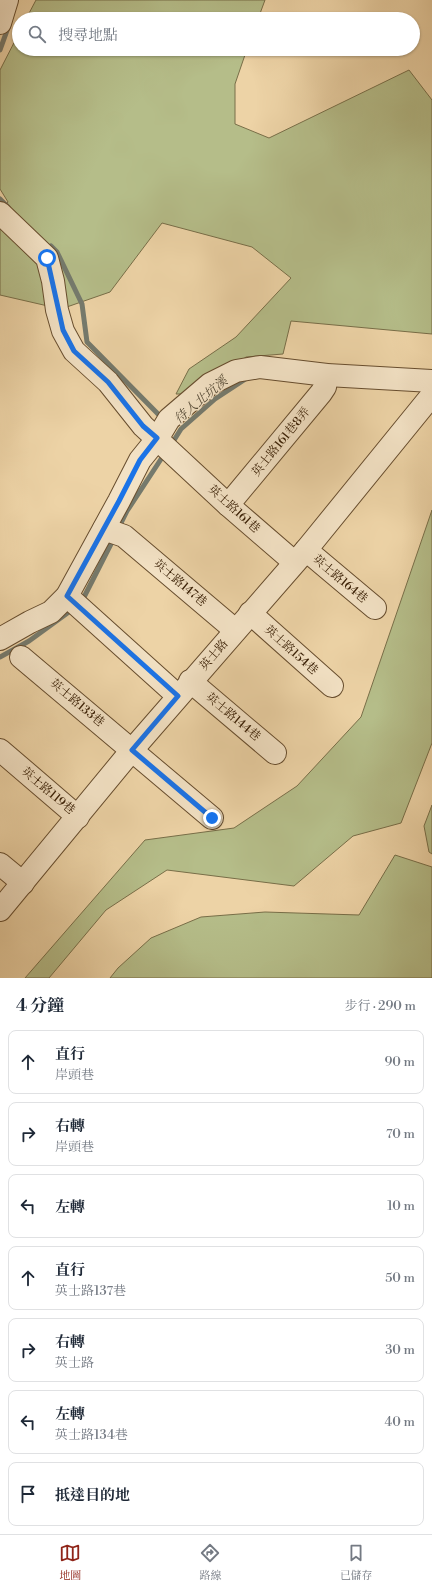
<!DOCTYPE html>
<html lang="zh-TW">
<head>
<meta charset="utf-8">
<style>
	body { margin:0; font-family:"Libre Bodoni","Noto Serif TC",serif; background:#f6f6f7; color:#1f2937 }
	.stop { position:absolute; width:12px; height:12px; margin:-9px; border:3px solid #1a73e8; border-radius:50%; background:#fff }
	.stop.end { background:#1a73e8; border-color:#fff; box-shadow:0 1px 4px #0008 }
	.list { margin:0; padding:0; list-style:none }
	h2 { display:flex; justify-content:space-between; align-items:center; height:52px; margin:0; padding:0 16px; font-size:17px }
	h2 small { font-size:13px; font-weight:400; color:#747a83 }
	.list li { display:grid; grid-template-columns:26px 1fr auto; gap:12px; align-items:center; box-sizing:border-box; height:64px; margin:0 8px 8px; padding:0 8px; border:1px solid #e0e1e3; border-radius:8px }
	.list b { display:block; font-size:15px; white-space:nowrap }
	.list p { margin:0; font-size:13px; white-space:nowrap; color:#747a83 }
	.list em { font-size:13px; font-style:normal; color:#747a83 }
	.icon { flex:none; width:22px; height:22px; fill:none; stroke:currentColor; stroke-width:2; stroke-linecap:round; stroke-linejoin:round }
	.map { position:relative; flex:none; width:432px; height:978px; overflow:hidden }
	.search { position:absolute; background:#fff; box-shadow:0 1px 3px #0004; left:12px; right:12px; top:12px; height:44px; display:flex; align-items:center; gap:10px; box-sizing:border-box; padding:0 14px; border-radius:22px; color:#747a83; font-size:15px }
	.sheet { height:556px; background:#fff }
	nav { display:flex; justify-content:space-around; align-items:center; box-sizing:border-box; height:56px; border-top:1px solid #e0e1e3; background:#fff; font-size:11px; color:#747a83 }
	nav a { display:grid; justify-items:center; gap:2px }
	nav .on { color:#8f2418 }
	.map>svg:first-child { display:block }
</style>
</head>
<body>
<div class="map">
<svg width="432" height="978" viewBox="0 0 432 978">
	<rect width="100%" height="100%" fill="#edd3a6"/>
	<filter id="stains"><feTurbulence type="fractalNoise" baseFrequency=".005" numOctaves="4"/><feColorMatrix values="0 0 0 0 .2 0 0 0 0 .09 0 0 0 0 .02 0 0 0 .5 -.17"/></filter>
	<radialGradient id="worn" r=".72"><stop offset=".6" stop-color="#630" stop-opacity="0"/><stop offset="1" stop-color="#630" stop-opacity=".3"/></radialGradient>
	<g fill="#b5bd89" stroke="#786e48">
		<path d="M36,0H265L258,19H26Z"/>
		<path d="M19,33V49H247L235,84V124L269,138L409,70L432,100V334L291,321L283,354L246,357L198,394H176L189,369L236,337L291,278L252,247L162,223L110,292L61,309L0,295V211L8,202L0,189V70Z"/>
		<path d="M432,510V743L401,823L353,836L294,886L167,870L106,910L49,978H25L145,840L234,828L297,786L361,717Z"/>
		<path d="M432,805V854L429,852L424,826Z"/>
		<path d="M395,855L432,867V978H110L118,968L151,938L201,917L265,912L359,915Z"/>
	</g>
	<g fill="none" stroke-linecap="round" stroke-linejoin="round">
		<g stroke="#757a6d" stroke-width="5">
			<path d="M0,50L9,25"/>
			<path d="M0,199L8,207"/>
			<path d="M51,246L57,252L82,304L87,342L159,415L162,421"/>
			<path d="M171,445L181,429L215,399L247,378"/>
			<path d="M118,529L127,511L165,453"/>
			<path d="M81,603L114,538"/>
			<path d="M0,657L29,641L73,609"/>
		</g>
		<defs>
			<g id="minor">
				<path d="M0,23L7,0"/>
				<path d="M0,213L47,258L53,281L57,310L63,331L74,351L108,382L143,426L157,439L140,460L119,501L67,596L51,612L30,622L0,639"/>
				<path d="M228,505L321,393L325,387L327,375"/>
				<path d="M104,529L124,536L235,630"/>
				<path d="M306,550L375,608"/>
				<path d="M294,562L228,505L157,439L169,419L210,384L236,371L260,367L327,375L432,381"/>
				<path d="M67,596L178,696"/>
				<path d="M250,613L332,686"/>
				<path d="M21,657L212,818"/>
				<path d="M190,681L275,753"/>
				<path d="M0,750L78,817"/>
				<path d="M0,864L23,883"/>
				<path d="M0,910L132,750L306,550L432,395"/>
			</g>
		</defs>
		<use href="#minor" stroke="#674d2e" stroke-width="24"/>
		<use href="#minor" stroke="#f3e2c5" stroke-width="22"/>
	</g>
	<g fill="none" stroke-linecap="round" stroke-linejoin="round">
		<path stroke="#1a73e8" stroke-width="5" d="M47,258L63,330L74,351L108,382L143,426L157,438L140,460L119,501L67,596L178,696L132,750L212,818"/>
	</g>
	<g text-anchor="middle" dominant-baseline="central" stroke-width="3" stroke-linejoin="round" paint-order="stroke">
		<g font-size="12" fill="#3a2006" stroke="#f3e2c5">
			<text transform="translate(281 442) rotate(-51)">英士路161巷8弄</text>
			<text transform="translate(234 509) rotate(42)">英士路161巷</text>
			<text transform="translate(340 579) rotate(40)">英士路164巷</text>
			<text transform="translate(180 583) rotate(40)">英士路147巷</text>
			<text transform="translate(291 650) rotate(42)">英士路154巷</text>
			<text transform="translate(214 655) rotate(-49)">英士路</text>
			<text transform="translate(77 703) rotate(40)">英士路133巷</text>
			<text transform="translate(233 717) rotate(40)">英士路144巷</text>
			<text transform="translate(48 791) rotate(40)">英士路119巷</text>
		</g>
		<g font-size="13" font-style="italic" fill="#584d39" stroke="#f3e2c5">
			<text transform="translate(201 400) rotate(-40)">待人北坑溪</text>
		</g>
	</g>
	<rect width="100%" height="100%" filter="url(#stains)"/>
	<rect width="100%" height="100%" fill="url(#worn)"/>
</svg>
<div class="stop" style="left:47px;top:258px"></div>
<div class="stop end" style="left:212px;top:818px"></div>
<div class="search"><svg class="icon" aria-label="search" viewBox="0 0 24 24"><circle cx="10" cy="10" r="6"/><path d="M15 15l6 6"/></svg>搜尋地點</div>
</div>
<section class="sheet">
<h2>4 分鐘<small>步行 · 290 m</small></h2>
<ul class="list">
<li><svg class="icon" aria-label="ahead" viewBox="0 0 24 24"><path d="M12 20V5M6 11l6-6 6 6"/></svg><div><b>直行</b><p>岸頭巷</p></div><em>90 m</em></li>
<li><svg class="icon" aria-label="right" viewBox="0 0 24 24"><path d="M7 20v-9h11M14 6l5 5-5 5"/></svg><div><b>右轉</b><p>岸頭巷</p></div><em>70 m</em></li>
<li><svg class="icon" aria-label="left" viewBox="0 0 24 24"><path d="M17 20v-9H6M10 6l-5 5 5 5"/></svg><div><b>左轉</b></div><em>10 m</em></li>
<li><svg class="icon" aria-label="ahead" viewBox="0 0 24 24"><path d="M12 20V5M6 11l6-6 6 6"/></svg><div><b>直行</b><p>英士路137巷</p></div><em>50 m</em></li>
<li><svg class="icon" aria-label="right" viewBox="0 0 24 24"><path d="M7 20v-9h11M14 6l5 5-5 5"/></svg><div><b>右轉</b><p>英士路</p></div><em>30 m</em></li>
<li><svg class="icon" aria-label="left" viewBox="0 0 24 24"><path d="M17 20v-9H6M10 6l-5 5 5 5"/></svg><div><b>左轉</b><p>英士路134巷</p></div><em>40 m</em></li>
<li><svg class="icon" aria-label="arrive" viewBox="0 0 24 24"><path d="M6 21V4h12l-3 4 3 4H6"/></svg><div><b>抵達目的地</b></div></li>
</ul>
</section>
<nav>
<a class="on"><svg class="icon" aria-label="map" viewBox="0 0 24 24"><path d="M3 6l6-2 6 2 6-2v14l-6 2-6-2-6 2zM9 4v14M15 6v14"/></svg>地圖</a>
<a><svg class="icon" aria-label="directions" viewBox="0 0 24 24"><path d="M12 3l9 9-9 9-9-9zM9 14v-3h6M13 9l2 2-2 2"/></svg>路線</a>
<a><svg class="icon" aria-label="saved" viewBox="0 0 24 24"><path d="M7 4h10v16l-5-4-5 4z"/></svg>已儲存</a>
</nav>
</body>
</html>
